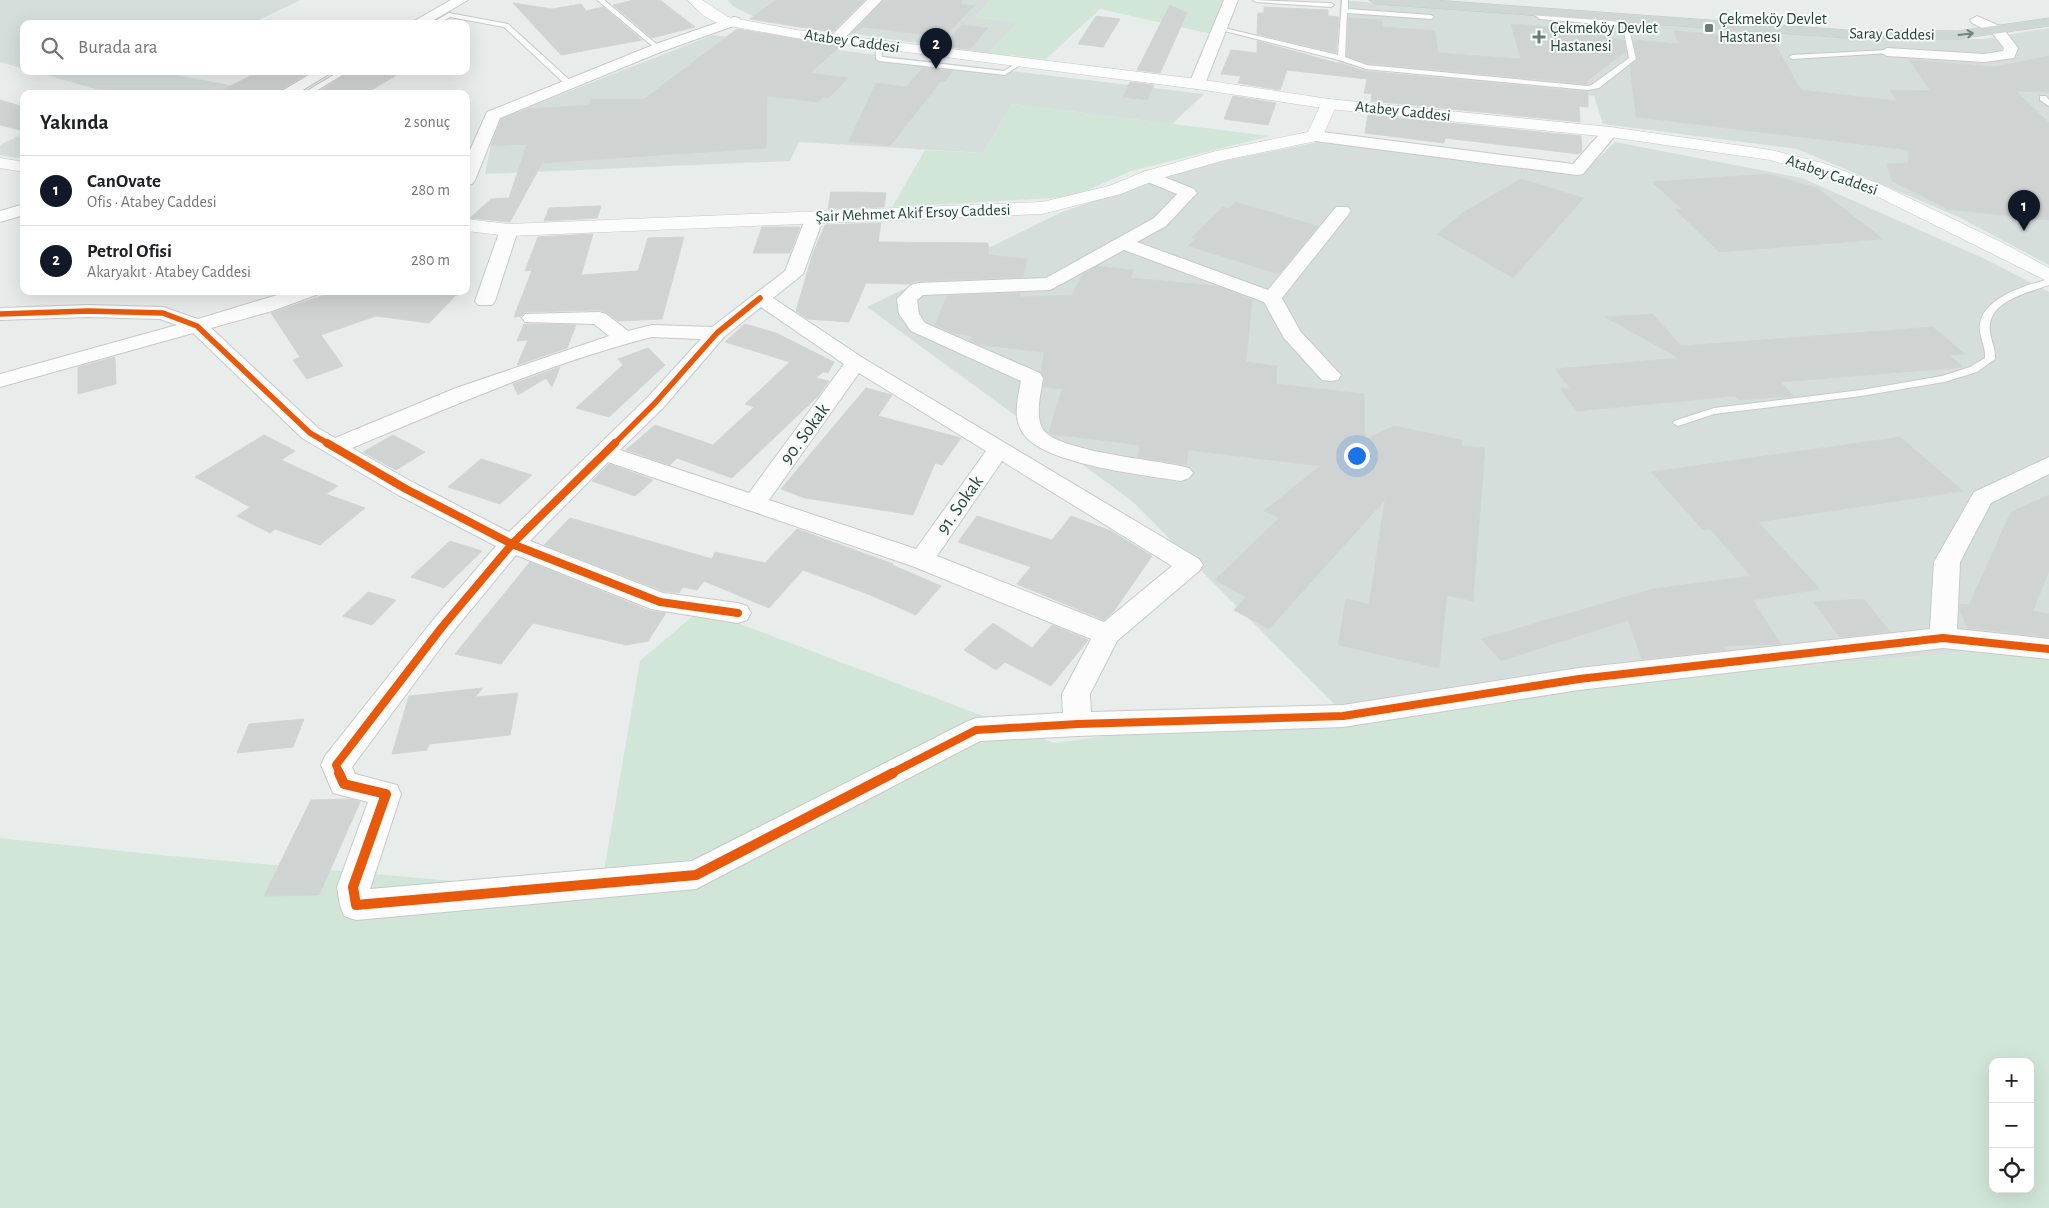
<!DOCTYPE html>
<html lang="tr">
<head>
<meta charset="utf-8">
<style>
	body { margin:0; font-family:"Alegreya Sans",sans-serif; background:#f6f6f6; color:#202124 }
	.controls { position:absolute; right:15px; bottom:15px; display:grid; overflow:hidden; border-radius:10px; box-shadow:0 5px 20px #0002 }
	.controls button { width:45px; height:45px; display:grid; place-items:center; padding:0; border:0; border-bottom:1px solid #e0e0e0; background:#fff; color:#202124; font:25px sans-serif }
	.you { position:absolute; left:1356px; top:455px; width:18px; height:18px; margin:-12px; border:4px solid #fff; border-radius:50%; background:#1a73e8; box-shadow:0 0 0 8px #1a73e833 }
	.badge { display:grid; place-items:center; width:32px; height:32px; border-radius:50%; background:#111827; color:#fff; font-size:16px; font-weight:700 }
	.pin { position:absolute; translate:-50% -41px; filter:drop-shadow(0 1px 2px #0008) }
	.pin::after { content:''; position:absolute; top:26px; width:18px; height:15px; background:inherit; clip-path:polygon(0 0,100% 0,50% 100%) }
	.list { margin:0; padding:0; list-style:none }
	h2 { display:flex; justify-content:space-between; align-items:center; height:65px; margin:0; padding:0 20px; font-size:21px }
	h2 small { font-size:16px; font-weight:400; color:#757577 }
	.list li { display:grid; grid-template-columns:32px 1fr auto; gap:15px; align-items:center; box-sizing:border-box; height:70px; padding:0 20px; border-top:1px solid #e0e0e0 }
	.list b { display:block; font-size:19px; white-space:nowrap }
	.list p { margin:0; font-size:16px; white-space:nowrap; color:#757577 }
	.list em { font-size:16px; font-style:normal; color:#757577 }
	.icon { flex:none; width:28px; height:28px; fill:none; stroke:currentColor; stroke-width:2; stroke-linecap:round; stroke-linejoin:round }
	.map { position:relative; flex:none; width:2049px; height:1208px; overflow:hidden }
	.search { position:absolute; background:#fff; box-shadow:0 5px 20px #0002; left:20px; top:20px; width:450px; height:55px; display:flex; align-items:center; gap:12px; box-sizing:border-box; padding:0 18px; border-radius:10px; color:#757577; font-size:19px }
	.panel { position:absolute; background:#fff; box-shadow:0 5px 20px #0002; left:20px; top:90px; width:450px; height:205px; border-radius:10px }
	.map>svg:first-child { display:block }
</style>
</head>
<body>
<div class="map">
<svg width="2049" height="1208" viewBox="0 0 2049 1208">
	<rect width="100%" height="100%" fill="#e8edeb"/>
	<g fill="#d6dedb">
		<path d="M0,0H301L250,24H24V69L0,62Z"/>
		<path d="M727,0H990L975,17L1018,23L988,53L763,21L734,7Z"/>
		<path d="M1340,0L1854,39H1983L2049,28V265L1957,216L1797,149L1603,124L1594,96L1338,65Z"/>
		<path d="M713,35L1204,94L1172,124L1012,104L983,153L799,142L790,161L485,174L496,120Z"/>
		<path d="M33,71H154L273,93L102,94L105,92Z"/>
		<path d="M24,133V159L0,155V145Z"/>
		<path d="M1319,142L1579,176L1615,142L1802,178L1985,259L2049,292V652H1971L1335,705L1132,501L867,307L1062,212L1193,167Z"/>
	</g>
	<g fill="#d1e6d8" fill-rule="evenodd">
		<path d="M990,0H1229L1220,36L1100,9L1046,59L988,53L1017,23L975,17Z"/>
		<path d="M1012,104L1270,136L1131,171L1072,197L892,207L925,150L983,153Z"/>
		<path d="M701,609L1054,743L1335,705L1971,652H2049V1208H0V838L160,855L600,894L640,661ZM1993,1062H2030V1189H1993Z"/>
	</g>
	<g fill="#cfd4d2" stroke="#d1d6d4">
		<path d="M634,0H660L695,27L652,38L613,5Z"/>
		<path d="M776,0H864L832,32L750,19Z"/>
		<path d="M884,0H963L960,4L974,6L944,37L863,27L851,35Z"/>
		<path d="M513,3L552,9L581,4L586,11L603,7L642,40L561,55Z"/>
		<path d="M1170,5L1187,13L1160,73L1137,70Z"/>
		<path d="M1264,7L1328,10V16L1339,17L1336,53L1257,34L1258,13H1264Z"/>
		<path d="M1096,16L1120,19L1103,47L1078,44Z"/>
		<path d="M1349,18L1382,20V27L1435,31L1438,53L1521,59L1511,24L1605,31L1608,38L1624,40L1626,51L1587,81V84L1367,63L1347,56Z"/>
		<path d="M962,25L988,28L970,49L943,46Z"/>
		<path d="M737,29L841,46L810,73L848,78L829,98L823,97L818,102L767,96L766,148L542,163L510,222L470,218L491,199L509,198L527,144L491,146L501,119L528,109L589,105L591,99H644Z"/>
		<path d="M1674,31L1772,39L1801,90L1898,101L1889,90L1931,91L1909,60L1994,67L2049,56V92L2016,91L2049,123V220L1948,209L1892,181L1887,164L1908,163L1909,150L1636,117L1630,66L1638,59L1634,40L1679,44Z"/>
		<path d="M1257,41L1366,71L1588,92V107L1579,106L1580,122L1371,101L1372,94L1364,93L1367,79L1287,70L1280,90L1238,83L1241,76L1221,74L1231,50L1257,53Z"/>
		<path d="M923,68L953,71L944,82L941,81L890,146L849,141L876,83L906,87Z"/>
		<path d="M260,71H311L275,94H215Z"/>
		<path d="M351,71H403L365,94H315Z"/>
		<path d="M1130,82L1154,85L1147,100L1123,97Z"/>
		<path d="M1233,96L1276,103L1268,125L1224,119Z"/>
		<path d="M0,100L24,107V131L0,125Z"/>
		<path d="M1368,115L1581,136L1582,151L1579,154L1445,138L1444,143L1365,133Z"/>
		<path d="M1767,174L1817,188L1883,239L1719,252L1675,209H1682L1652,182Z"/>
		<path d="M1521,179L1584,198L1513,278L1437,234L1462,213Z"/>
		<path d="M831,192H854L886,193L884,207L828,209Z"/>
		<path d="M1235,202L1318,226L1279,274L1188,246L1196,238L1192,237L1223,207L1229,209Z"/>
		<path d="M601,206L597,218L544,221L549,208Z"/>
		<path d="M881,223L878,242L988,243L989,255L1027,259L1023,277L918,281L909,284L866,283L849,322L807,319L796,311L813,253L825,225Z"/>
		<path d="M762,227H800L790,253H753Z"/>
		<path d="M593,234L581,275L638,271L648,238L684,237L662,319L618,321L607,313L599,310L525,312L521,316L514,317L532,270L525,271L538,237Z"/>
		<path d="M1097,266L1133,270L1131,278L1217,286L1252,300L1246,362L1277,366L1276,384L1364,394L1365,439L1394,426L1462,440L1461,446L1485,448L1473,601L1447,595L1439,668L1338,645L1346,599L1369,604L1385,500L1269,629L1234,610L1246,597L1215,580L1279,518L1264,511L1320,466L1188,450L1186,465L1138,457L1140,445L1051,434L1049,432L1062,389L1043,387L1045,378L1041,372L1044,352L981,345L971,341L973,336L953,333L935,325L947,296L1020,293V297L1072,295L1082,275Z"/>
		<path d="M337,291H460L429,323L376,316L321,335L343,366L307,379L293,360L300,357L271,313Z"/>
		<path d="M1653,314L1681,346L1933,327L1965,354L1949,355L1963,367L1780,382L1794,396L1739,400L1735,396L1577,411L1560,389L1570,388L1555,369L1679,358L1605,317Z"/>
		<path d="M524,324H525L576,325L567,348L517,365L528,340L517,341Z"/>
		<path d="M745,324L776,333L834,362L828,373L823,372L816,378L829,381L818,396L732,478L677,458L670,465L626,450L655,425L713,445L754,407L745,404L790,362L725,342Z"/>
		<path d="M648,348L665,365L609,417L576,408L623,365L618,359Z"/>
		<path d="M115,357L116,384L78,394V367Z"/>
		<path d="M560,367L552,387L546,378L518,395L513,384Z"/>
		<path d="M866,388L892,395L878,416L961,438L942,465L935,463L913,515L805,498L781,489Z"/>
		<path d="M264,435L295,451L281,460L338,486L326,494L365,508L320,545L275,529L270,533L237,516L250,507L195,477Z"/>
		<path d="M393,435L425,452L396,470L363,452Z"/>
		<path d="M1900,437L1963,491L1758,522L1820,589L1753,600L1781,644L1723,646L1726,650L1642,659L1628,620L1501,661L1481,639L1653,589L1751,576L1710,529L1703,530L1651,472Z"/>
		<path d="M481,459L532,475L500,504L448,487Z"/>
		<path d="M609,464L653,480L635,496L592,481Z"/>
		<path d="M2049,495V571L2033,611L2049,614V637L1968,628L1960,612V604L1969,605L2011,512Z"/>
		<path d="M977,516L1052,540L1071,516L1111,531L1152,556L1114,611L1104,620L1017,584L1031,567L958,542Z"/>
		<path d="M570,518L712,559L715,552L765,563L797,529L893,564L892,565L941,586L916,615L868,594L803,570L769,608L704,581L697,590L683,587L679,593L663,591L544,545Z"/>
		<path d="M450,541L482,551L444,588L411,577Z"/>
		<path d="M530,562L650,611L666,613L648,641L626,645L533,623L501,664L455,654Z"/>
		<path d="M368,592L396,600L372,625L343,616Z"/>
		<path d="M1864,599L1890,632L1840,637L1813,602Z"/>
		<path d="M993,623L1032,648L1052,625L1088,640L1051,686L1005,662L996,670L964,650Z"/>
		<path d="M483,688L475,697L518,693L510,735L429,744L427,750L392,754L409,696Z"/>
		<path d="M304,719L293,747L237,753L249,724Z"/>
		<path d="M351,799L360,802L319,895L264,896L311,800Z"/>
	</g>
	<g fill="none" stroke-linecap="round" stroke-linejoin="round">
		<defs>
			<g id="service">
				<path d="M597,0H604L660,47V49H656Z"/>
				<path d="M1253,0L1331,3L1334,5L1331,7L1256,2Z"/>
				<path d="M1342,0H1348V9L1431,15L1434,17L1431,19L1347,13L1345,57L1367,65L1588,86L1593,84L1629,58L1623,26L1540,19L1529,11L1531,8L1542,15L1622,22V16H1626L1636,59L1599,88L1588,90L1366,69L1339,60L1217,29L1220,27L1338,55Z"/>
				<path d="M449,13L508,24L574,84L567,86L504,27L450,17L438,24H430Z"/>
				<path d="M878,43L881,45L882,57L1004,71L1018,62L1023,63L1005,75L879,61L876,59L875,45Z"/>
				<path d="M1887,50L1890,52L1889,53L1792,59L1789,57L1792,55Z"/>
				<path d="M340,71H349L311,94H302Z"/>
				<path d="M2040,96H2046L2049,100V106L2040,100Z"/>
				<path d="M2049,279V285C2030,292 1993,300 1990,324C1988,336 1996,347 1995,359L1977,372L1944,382L1861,396L1714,414L1678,426L1673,423L1674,421L1714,408L1861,390L1942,376L1970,367L1985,358C1986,346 1978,335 1980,323C1985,297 2027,285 2049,279Z"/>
			</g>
			<g id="minor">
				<path d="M451,0H468L427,24H409Z"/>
				<path d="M867,0H882L841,42H831L829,39L831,36Z"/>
				<path d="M1224,0H1238L1205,84L1197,89L1192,87L1189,84Z"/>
				<path d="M1977,16L2002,27L2018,48L2014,58L1984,62L1887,56L1880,52L1887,48L1984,54L2003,51L2004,48L1992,33L1972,23L1970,20Z"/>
				<path d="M734,17L739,18L741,21L739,24L663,51L500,118L475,180L472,184L466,185V159L487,112L653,45Z"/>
				<path d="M315,71H334L296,94H277Z"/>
				<path d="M1610,127L1618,132L1583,174L1577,175L1315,141L1307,136L1315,131L1573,164L1604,129Z"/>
				<path d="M1149,171L1194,189L1197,193L1166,226L1137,242L1268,290L1336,207H1348L1351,211L1348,215L1282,298L1300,331L1341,375L1338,380L1330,381L1322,380L1284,338L1264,302L1124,250L1050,290L923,295L917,300L919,314L925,323L1040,373L1043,378C1041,393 1035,414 1042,428C1054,452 1162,460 1189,468L1193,473L1189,478L1181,481C1145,475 1037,464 1021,430C1013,415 1018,397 1021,381L911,331L899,314L897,299L911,285L918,283L1046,278L1154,218L1177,194L1143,180L1140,176L1143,172Z"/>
				<path d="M24,204V215L0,222V211Z"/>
				<path d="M815,212L821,213L824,217L803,274L773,298L863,358L1199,559L1203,565L1199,571L1117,641L1090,694L1091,712L1343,705L1579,668L1930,629L1934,562L1974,492L2049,457V474L1991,503L1960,562L1957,629L2049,639V659L1943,648L1579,690L1343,727L1078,736L980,741L696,889L356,920L344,916L340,905L337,887L368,802L333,793L321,765L325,756L433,620L496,546L398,495L302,438L193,333L0,387V374L177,325L160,319L88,317L0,320V308L88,305L163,307L198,319L290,291H319L316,295L272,311L211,328L318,428L335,438L456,388L609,336L594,324L525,322L522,318L525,314L599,312L606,314L628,331L652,325L712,327L785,271L806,217L809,213ZM761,307L844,364L749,493L620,450L663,408L724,337ZM652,337L701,339L647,398L509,532L414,483L352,448C450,407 549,363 652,337ZM859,373L986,451L916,549L769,500ZM1002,461L1172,566L1104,622L937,556ZM608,462L912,566L1091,639L1062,694L1063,713L976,718L966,722L692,861L370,889L401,794L397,785L355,774L352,767L451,634L516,555L651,609L738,623L747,620L751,613L747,606L738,603L663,593L530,541Z"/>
				<path d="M509,225L515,226L518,230L495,301L492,305H478L475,301L500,230L503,226Z"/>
			</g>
			<g id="tertiary">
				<path d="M1329,99L1337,104L1321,140L1225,160L1155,180L1121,194L1042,214L509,236L466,231V219L509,224L1042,202L1109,186L1143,172L1216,151L1308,132L1321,104Z"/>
				<path d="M0,158L24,162V172L0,168Z"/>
			</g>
			<path id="secondary" d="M687,0H702L728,17L796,30L1197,79L1329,99L1610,127L1771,150L1823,163L1882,185L2005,244L2049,268V282L1870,193L1811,171L1770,160L1610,137L1329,109L1197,89L796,38L719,24L704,16Z"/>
			<path id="primary" d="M1369,0H1434L1847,30L1958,31L2049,18V26L1958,39L1847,38L1376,4Z"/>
		</defs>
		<use href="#service" stroke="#c5cac8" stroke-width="2"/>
		<use href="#minor" stroke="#c5cac8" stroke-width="2"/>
		<use href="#tertiary" stroke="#c5cac8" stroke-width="1"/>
		<use href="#secondary" stroke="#c3cbc8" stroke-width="1"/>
		<use href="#primary" stroke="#c3ccc9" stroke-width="1"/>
		<use href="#service" fill="#fcfcfc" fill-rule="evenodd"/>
		<use href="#minor" fill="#fcfcfc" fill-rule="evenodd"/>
		<use href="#tertiary" fill="#fcfcfc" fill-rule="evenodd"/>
		<use href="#secondary" fill="#fcfcfc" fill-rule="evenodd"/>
		<use href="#primary" fill="#cfd7d5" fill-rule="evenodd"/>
		<defs>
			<g id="cycleway-far2">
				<path d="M0,314L88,311L163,313L197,326L310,433L329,444"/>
				<path d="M614,444L655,403L717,333L760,298"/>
			</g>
			<g id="cycleway-far1">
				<path d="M327,443L406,489L512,544L615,443"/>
				<path d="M340,774L336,765L442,627L512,544L660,602L738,613"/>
				<path d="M890,774L976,730L1078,724L1343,716L1579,679L1943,638L2049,649"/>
			</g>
			<path id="cycleway" d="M339,773L344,784L386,794L353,887L356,905L696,875L893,773"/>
		</defs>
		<use href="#cycleway-far2" stroke="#f7fbf9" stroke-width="8"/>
		<use href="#cycleway-far1" stroke="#f7fbf9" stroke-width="11"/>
		<use href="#cycleway" stroke="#f7fbf9" stroke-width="13"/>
		<use href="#cycleway-far2" stroke="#e8590c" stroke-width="5.5"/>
		<use href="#cycleway-far1" stroke="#e8590c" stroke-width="8"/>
		<use href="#cycleway" stroke="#e8590c" stroke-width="10"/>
	</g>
	<defs><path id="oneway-shaft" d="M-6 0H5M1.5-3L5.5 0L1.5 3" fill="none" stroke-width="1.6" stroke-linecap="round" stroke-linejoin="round" transform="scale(1.25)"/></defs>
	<use stroke="#718580" href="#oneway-shaft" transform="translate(1966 34) rotate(-7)"/>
	<g fill="#697e78" stroke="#f7fbf9" stroke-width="2">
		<rect x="1704" y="23" width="10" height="10" rx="2.5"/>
		<path d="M1536.5 29.5h5v5h5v5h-5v5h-5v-5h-5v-5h5z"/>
	</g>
	<g text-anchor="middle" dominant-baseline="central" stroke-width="4" stroke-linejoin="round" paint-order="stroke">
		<g font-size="16" fill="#24423a" stroke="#f7fbf9" text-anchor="start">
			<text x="1719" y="19">Çekmeköy Devlet<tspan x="1719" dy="18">Hastanesı</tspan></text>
			<text x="1550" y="28">Çekmeköy Devlet<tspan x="1550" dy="18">Hastanesi</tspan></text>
		</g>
		<g font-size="16" fill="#24423a" stroke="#f7fbf9">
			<text transform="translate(1892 34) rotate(1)">Saray Caddesi</text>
			<text transform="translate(852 41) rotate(8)">Atabey Caddesi</text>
			<text transform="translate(1403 111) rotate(6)">Atabey Caddesi</text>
			<text transform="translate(1832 175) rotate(19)">Atabey Caddesi</text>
			<text transform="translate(913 213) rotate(-2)">Şair Mehmet Akif Ersoy Caddesi</text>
		</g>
		<g font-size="19" fill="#24423a" stroke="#f7fbf9">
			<text transform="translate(805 434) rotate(-54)">90. Sokak</text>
			<text transform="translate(960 505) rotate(-55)">91. Sokak</text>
		</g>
	</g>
</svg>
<div class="controls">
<button>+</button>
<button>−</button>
<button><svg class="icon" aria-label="locate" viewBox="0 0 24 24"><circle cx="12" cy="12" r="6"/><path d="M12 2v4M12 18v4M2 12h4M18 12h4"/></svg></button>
</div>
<div class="you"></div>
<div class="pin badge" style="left:2024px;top:231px">1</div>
<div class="pin badge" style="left:936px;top:69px">2</div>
<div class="search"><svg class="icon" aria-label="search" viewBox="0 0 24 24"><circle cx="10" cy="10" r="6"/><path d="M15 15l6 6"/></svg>Burada ara</div>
<section class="panel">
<h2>Yakında<small>2 sonuç</small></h2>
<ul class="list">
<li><span class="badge">1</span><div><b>CanOvate</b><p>Ofis · Atabey Caddesi</p></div><em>280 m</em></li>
<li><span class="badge">2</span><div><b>Petrol Ofisi</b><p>Akaryakıt · Atabey Caddesi</p></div><em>280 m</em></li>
</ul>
</section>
</div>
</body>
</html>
